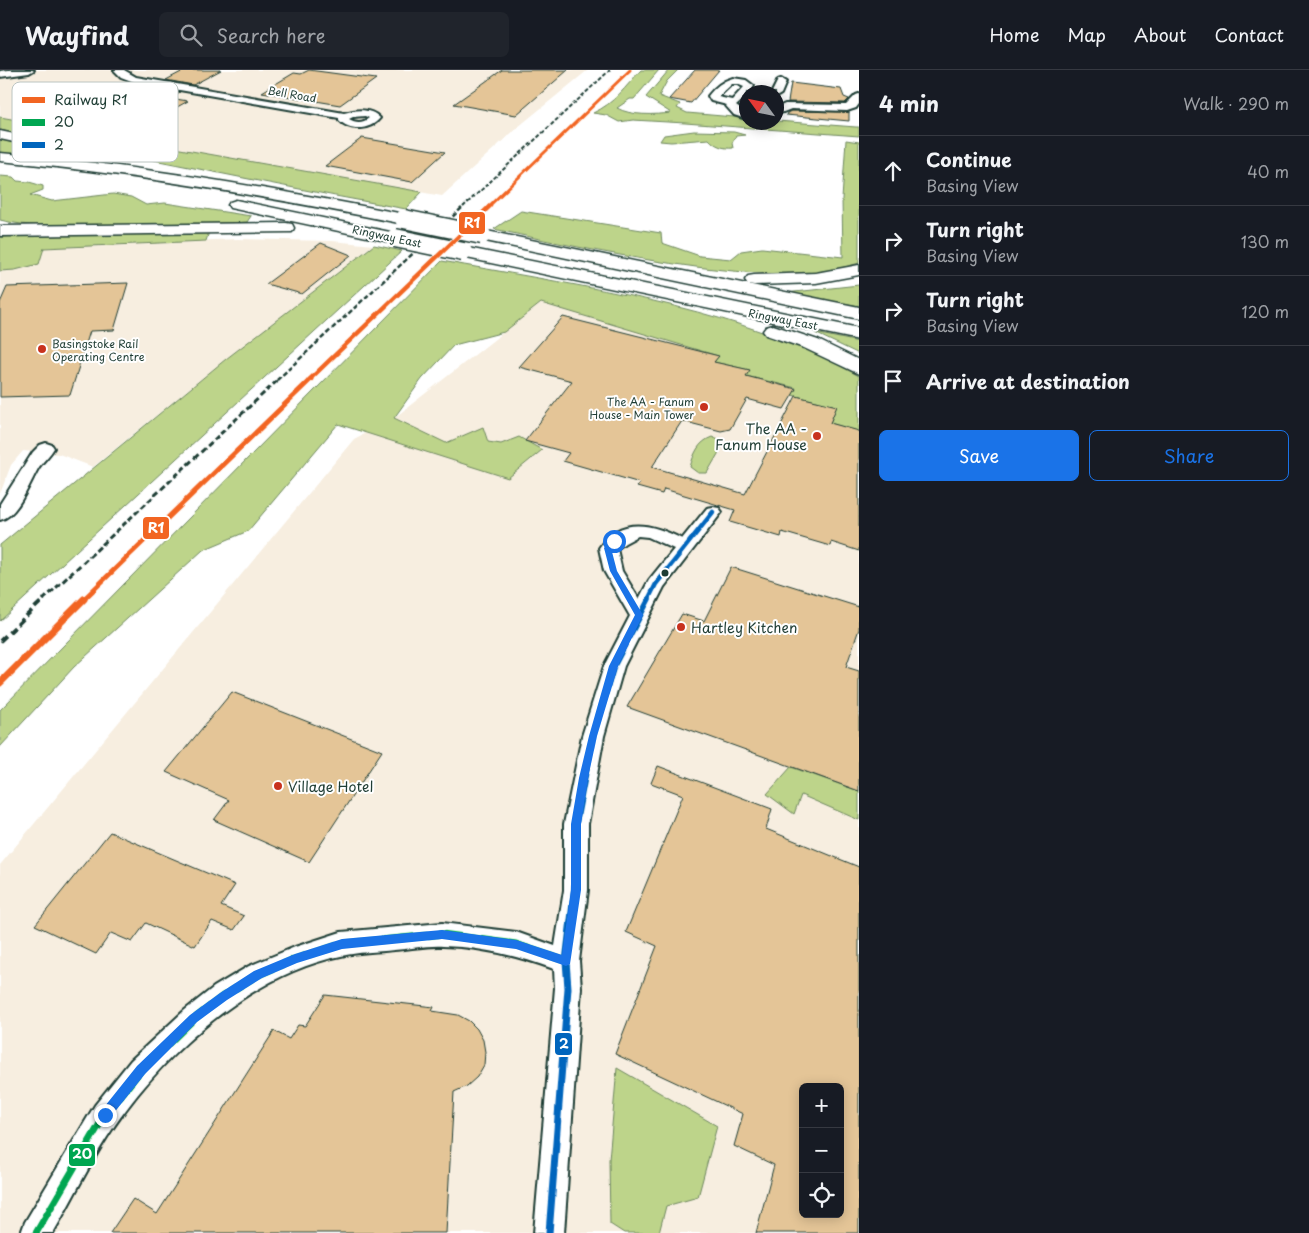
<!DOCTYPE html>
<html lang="en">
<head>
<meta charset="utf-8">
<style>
	body { margin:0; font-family:"Playpen Sans",sans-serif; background:#20242c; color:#f1f3f6 }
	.controls { position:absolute; right:15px; bottom:15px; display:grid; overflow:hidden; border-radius:8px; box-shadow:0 2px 12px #0003 }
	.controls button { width:45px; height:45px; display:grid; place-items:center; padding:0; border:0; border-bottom:1px solid #363941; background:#171b24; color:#f1f3f6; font:25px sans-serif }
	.compass { position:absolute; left:739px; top:15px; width:45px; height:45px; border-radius:50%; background:#171b24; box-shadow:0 2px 12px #0003; rotate:303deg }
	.stop { position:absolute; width:15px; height:15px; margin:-11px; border:4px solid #1a73e8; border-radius:50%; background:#fff }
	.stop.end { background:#1a73e8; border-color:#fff; box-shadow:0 1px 5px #0008 }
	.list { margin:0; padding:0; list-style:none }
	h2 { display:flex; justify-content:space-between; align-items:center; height:65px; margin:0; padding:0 20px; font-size:21px }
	h2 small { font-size:16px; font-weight:400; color:#9ea1a6 }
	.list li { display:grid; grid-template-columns:32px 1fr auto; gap:15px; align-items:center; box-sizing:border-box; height:70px; padding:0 20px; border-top:1px solid #363941 }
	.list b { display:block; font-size:19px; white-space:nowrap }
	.list p { margin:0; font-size:16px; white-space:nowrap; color:#9ea1a6 }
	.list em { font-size:16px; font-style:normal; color:#9ea1a6 }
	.actions { display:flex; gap:10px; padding:15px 20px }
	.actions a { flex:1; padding:11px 0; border:1px solid #1a73e8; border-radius:8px; text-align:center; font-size:18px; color:#1a73e8 }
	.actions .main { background:#1a73e8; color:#fff }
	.icon { flex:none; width:28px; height:28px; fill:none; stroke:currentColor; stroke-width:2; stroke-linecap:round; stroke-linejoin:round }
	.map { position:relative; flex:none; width:859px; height:1163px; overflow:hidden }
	header { display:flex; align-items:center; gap:30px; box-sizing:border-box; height:70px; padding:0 25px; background:#171b24; border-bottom:1px solid #363941 }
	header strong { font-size:24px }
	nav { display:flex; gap:28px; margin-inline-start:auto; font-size:18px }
	.search { width:350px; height:45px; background:#20242c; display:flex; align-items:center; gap:12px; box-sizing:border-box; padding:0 18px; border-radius:8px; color:#9ea1a6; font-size:19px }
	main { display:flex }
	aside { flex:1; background:#171b24 }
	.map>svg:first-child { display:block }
</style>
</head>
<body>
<header>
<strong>Wayfind</strong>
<div class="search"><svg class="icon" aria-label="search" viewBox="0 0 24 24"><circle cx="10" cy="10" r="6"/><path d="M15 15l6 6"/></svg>Search here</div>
<nav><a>Home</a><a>Map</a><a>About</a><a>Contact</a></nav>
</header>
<main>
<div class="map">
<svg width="859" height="1163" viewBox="0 0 859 1163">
	<rect width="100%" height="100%" fill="#fff"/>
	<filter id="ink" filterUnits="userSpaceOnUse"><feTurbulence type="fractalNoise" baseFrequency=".02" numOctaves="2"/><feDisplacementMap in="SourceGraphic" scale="10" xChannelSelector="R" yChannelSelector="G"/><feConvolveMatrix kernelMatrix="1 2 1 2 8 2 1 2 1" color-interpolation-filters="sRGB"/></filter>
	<g filter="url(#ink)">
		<g fill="#f7eee0" fill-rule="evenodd">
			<path d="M0,0H588L518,57L442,126L0,47Z"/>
			<path d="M237,169L332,171L374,175L226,289L93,397L59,384L23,381L11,395L0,424V201L11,179Z"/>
			<path d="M541,233L738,275L859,327V1163H0V795L354,369L394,348ZM803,1017H840V1144H803Z"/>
		</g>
		<g fill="#bdd48a" stroke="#6e885f">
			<path d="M641,0H659L634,29H630L617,38C631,46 654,45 671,43L646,27L669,0H678L667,11L659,26L680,34L677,38L687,43L746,48V52H776L777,51L856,57H859V66L685,53L633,50L619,52L606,45L593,43C615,33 625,17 641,0Z"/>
			<path d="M0,47L422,122L406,139C310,122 215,102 119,83C79,75 39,70 0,60Z"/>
			<path d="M694,61L734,62L745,65L736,66L732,73L733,78C724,79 715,76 709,69L671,72L660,71L664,65Z"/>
			<path d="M0,69L10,72L78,84L71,89L0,83Z"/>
			<path d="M846,70L859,72V193C808,210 749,203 696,197C628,188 561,174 494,159L521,141L661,163L662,173L700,186L731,189L741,181L762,178L843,187L842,129Z"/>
			<path d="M0,106L13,107L17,111L29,112L43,116V120L30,125L52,131L113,124L131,127L146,135L165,133L251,146L247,152C196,154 146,156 95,156C63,156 31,158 0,150Z"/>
			<path d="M209,162L206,171L44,178L39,194L15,200L0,201V167Z"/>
			<path d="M374,175L402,181L0,551V475L226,289Z"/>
			<path d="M442,191C562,213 696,231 808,280C825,287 842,297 859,306V362L830,353L836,336L792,325L796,318L746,306L749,300L714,292L718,286L541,233L504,262L454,275L422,309L394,348L446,373L483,357L488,372L501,374L519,367L542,380L508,408L338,354L248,461L203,480L74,597L0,677V640Z"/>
			<path d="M859,215V236L785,223Z"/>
			<path d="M815,263L859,272V284Z"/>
			<path d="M712,367L723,372L718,384L707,403H698L690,397C694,384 698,372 712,367Z"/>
			<path d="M791,697L859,721V750L801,725L794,744L767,724Z"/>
			<path d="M617,998L717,1056L698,1127L666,1136L659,1163H624L610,1154L609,1090Z"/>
		</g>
		<g fill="#e4c597" stroke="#1f3d34" fill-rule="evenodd">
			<path d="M185,0H221L193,15L166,10Z"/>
			<path d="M309,0L376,9L340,35L262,22L294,3L301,4Z"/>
			<path d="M502,0H568L516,45L454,34Z"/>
			<path d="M695,0H719L691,33L669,29Z"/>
			<path d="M791,13L841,19L844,27L849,29L845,33L788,32Z"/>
			<path d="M153,17L180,22L169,28L188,31L159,47L166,49L131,69L67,56L103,37L112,39Z"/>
			<path d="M791,41L849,42V51L786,45L787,43Z"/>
			<path d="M362,68L445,82L412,112L325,96Z"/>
			<path d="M321,173L351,185L302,224L266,214Z"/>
			<path d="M128,213L114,260L90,261L70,325L0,327V233L7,217Z"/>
			<path d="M563,247L719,286L714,292L750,300L746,306L796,319L784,339L747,329L730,359L721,361L682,351L652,397L745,424L796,326L837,336L830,353L859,361V481L831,472L830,476L782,462L781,467L730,452L735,440L664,419L662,424L637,417L640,413L563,391L569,383L525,371L572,311L519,297Z"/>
			<path d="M731,497L859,537V559L846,597L859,601V721L627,637L682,544L704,551Z"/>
			<path d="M232,622L382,681L309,792L214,750L229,730L166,702Z"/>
			<path d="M658,696L772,739L766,759L859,797V1163H756L774,1095L734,1076L743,1044L615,984L657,876L626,862L683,725L651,713ZM803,1017H840V1144H803Z"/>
			<path d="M110,762L235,815L221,836L244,846L234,860L212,851L195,876L146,853L132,872L111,863L96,884L35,855Z"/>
			<path d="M325,925L434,937L432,941L458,945L469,951L477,959L483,970L485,982L484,995L477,1007L467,1016L454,1022L446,1163H110L133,1129L157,1144L274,961L289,969L298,955L305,956Z"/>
		</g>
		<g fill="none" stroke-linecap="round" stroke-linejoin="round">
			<defs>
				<g id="street">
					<path d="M9,0H34L29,3L0,7V1Z"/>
					<path d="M114,0H124L136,7L344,43C357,39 371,38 380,48C371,60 350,62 339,50V48L134,12L121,7ZM365,46L369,48C363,53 356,53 349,49L353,47Z"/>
					<path d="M733,8L746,10L754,16L750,22H746V27L736,36L746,43V49L734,45L726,36L727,35L711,31L708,26C715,17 722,11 733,8ZM732,14H737L744,17L732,30L718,27Z"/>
					<path d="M781,9L786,12L781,24L776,27V22H772L778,10Z"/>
					<path d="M859,24V34L856,38L847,41L791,39L776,45V38L785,34L846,35L856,25Z"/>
					<path d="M46,373L52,375L54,378C50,385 44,390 39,397C30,412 18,446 0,450V434L33,382L40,375Z"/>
					<path d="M713,437L719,438L722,442L664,517L624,596L604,666L588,754V820L579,891L581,918L564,1163H534L555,918L554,899C518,886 481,877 443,876C427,875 410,879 394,880C377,882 358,882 341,886C252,904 166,981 115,1055C92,1088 74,1127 53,1163H21L25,1152L95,1035L131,990L185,940L214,917L249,896L295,877L341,862L442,853L516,862L555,876L564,820V754L582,666L604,596L630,546L604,501L599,478C620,445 653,454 682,469L707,438ZM638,466L648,467L674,479L649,510L639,529L622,501L617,479L625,473Z"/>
				</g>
				<g id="highway">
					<path d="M0,61L56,73L58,76L56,79L51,80L0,69Z"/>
					<path d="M0,83C136,95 270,118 404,144L410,145L412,149L410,153L404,154C270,127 136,104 0,91Z"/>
					<path d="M236,130L395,163L401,164L404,168L401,172L395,173L230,138L228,135L230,132Z"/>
					<path d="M286,153L292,154L294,158L292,162L0,166V156Z"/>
					<path d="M482,160L859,237V249L476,169L474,165L476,161Z"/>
					<path d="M463,177L859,258V270L457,186L454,182L457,178Z"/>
					<path d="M859,195V205L816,213L754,215L748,214L745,210L748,206L754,205L816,203Z"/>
					<path d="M773,255L818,270L859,290V304L804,278L766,265L763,261L766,257Z"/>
				</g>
			</defs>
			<use href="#street" stroke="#1f3d34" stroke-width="4"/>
			<use href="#highway" stroke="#1f3d34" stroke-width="3"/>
			<use href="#street" fill="#fff" fill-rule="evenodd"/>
			<use href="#highway" fill="#fff" fill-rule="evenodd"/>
			<g stroke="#1f3d34" stroke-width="2" stroke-dasharray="4 2" stroke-linecap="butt">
				<path d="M463,137L610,0"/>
				<path d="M488,137L630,0"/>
			</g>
			<g stroke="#1f3d34" stroke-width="2.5" stroke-dasharray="5 2.5" stroke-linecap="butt">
				<path d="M277,310L464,136"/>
				<path d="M309,310L490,136"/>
			</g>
			<g stroke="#1f3d34" stroke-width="3" stroke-dasharray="6 3" stroke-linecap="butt">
				<path d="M43,530L279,309"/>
				<path d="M83,530L311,309"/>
			</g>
			<g stroke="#1f3d34" stroke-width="4" stroke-dasharray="8 4" stroke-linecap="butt">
				<path d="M0,571L44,529"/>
				<path d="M0,613L84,529"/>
			</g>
			<defs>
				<g id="highway-bridge">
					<path d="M404,149L482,165"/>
					<path d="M395,168L463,182"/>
				</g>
			</defs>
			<use href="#highway-bridge" stroke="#1f3d34" stroke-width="21" stroke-linecap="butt"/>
			<use href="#highway-bridge" stroke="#fff" stroke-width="18"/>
			<defs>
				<path id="bus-1" d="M36,1163L105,1045L141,1000L194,949L223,926L258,905L295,889L341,874L442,864L516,874L566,891"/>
				<path id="bus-2-far2" d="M648,530L656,514L713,442"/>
				<path id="bus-2-far1" d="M576,809V754L593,666L614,596L649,529"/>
				<path id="bus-2" d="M549,1163L568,918L566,891L576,808"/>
			</defs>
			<use href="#bus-1" stroke="#fff" stroke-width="11"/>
			<use href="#bus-2-far2" stroke="#fff" stroke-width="8"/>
			<use href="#bus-2-far1" stroke="#fff" stroke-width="9"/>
			<use href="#bus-2" stroke="#fff" stroke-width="11"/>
			<use href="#bus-1" stroke="#00a651" stroke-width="7"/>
			<use href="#bus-2-far2" stroke="#0065bd" stroke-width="4.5"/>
			<use href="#bus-2-far1" stroke="#0065bd" stroke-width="5.5"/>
			<use href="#bus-2" stroke="#0065bd" stroke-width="7"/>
			<defs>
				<path id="rail-1-far3" d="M488,137L630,0"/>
				<path id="rail-1-far2" d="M309,310L490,136"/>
				<path id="rail-1-far1" d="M83,530L311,309"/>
				<path id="rail-1" d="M0,613L84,529"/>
			</defs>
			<use href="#rail-1-far3" stroke="#fff" stroke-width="5"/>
			<use href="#rail-1-far2" stroke="#fff" stroke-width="7"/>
			<use href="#rail-1-far1" stroke="#fff" stroke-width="8"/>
			<use href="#rail-1" stroke="#fff" stroke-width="11"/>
			<use href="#rail-1-far3" stroke="#f26522" stroke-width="3"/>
			<use href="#rail-1-far2" stroke="#f26522" stroke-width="4.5"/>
			<use href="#rail-1-far1" stroke="#f26522" stroke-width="5"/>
			<use href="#rail-1" stroke="#f26522" stroke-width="7"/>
		</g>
	</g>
	<path fill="#1a73e8" d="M612,469L618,471L611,478L617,501L643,545L618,596L597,666L588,708L581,754V820L570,894L566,896L516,879L442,869L342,879L297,893L262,908L227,930L197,952L145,1004L109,1049L105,1051L101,1049L99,1045L101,1041L137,996L190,945L220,923L254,901L295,884L342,869L442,860L516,870L562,885L571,820V754L579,708L589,666L609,596L635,545L610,501L604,478Z"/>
	<g fill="#c8321e" stroke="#fff" stroke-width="2">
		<circle cx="42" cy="279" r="5"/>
		<circle cx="704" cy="337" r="5"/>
		<circle cx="817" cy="366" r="5"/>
		<circle cx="681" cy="557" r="5"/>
		<circle cx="278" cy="716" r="5"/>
	</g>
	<circle fill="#1f3d34" stroke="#fff" stroke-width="2" cx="665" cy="503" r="4.5"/>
	<g text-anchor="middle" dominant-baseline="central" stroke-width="4" stroke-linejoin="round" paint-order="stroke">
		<g font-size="11" fill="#1f3d34" stroke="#fff">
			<text transform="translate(292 24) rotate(10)">Bell Road</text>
			<text transform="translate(387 166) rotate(12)">Ringway East</text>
			<text transform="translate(783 249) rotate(11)">Ringway East</text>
		</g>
		<g font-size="11" fill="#1f3d34" stroke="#fff" text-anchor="start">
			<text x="52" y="273">Basingstoke Rail<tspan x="52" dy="13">Operating Centre</tspan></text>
			<text x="694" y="331" text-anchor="end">The AA - Fanum<tspan x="694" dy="13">House - Main Tower</tspan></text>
		</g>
		<g font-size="14" fill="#1f3d34" stroke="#fff" text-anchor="start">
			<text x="807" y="358" text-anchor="end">The AA -<tspan x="807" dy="16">Fanum House</tspan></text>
			<text x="691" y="557">Hartley Kitchen</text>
			<text x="288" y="716">Village Hotel</text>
		</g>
	</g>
	<rect x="12" y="12" width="166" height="80" rx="8" fill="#fff" stroke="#bcc5c2" stroke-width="1"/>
	<rect x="22" y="27" width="23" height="6" fill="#f26522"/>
	<rect x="22" y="49" width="23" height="7" fill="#00a651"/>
	<rect x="22" y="72" width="23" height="6" fill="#0065bd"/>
	<g font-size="14" fill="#1f3d34">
		<text x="54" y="35">Railway R1</text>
		<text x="54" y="57">20</text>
		<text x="54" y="80">2</text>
	</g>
	<g stroke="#fff" stroke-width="2">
		<rect x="458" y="141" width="28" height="24" rx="5" fill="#f26522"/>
		<rect x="142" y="446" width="28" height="24" rx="5" fill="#f26522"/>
		<rect x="554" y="962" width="19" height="24" rx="5" fill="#0065bd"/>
		<rect x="68" y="1073" width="28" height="24" rx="5" fill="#00a651"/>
	</g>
	<g font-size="14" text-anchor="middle" font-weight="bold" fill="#fff">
		<text x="472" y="158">R1</text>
		<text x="156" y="463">R1</text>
		<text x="564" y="979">2</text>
		<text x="82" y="1089">20</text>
	</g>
</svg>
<div class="controls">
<button>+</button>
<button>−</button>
<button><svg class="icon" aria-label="locate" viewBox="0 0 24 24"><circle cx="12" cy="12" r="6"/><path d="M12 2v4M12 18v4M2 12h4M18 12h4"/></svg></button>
</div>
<svg class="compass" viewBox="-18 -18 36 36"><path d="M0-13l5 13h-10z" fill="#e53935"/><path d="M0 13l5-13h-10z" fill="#9ea1a6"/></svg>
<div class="stop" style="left:614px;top:471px"></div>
<div class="stop end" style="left:105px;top:1045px"></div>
</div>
<aside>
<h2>4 min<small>Walk · 290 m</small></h2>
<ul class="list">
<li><svg class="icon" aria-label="ahead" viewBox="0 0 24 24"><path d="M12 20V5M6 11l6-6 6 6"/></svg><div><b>Continue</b><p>Basing View</p></div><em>40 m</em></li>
<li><svg class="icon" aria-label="right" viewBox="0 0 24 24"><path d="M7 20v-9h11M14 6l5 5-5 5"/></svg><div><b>Turn right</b><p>Basing View</p></div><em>130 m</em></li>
<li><svg class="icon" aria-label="right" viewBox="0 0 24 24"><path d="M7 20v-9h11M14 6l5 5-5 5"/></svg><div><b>Turn right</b><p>Basing View</p></div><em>120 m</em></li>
<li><svg class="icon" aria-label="arrive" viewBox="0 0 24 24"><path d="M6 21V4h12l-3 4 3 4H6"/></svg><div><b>Arrive at destination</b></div></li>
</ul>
<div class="actions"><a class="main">Save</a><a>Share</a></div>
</aside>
</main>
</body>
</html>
